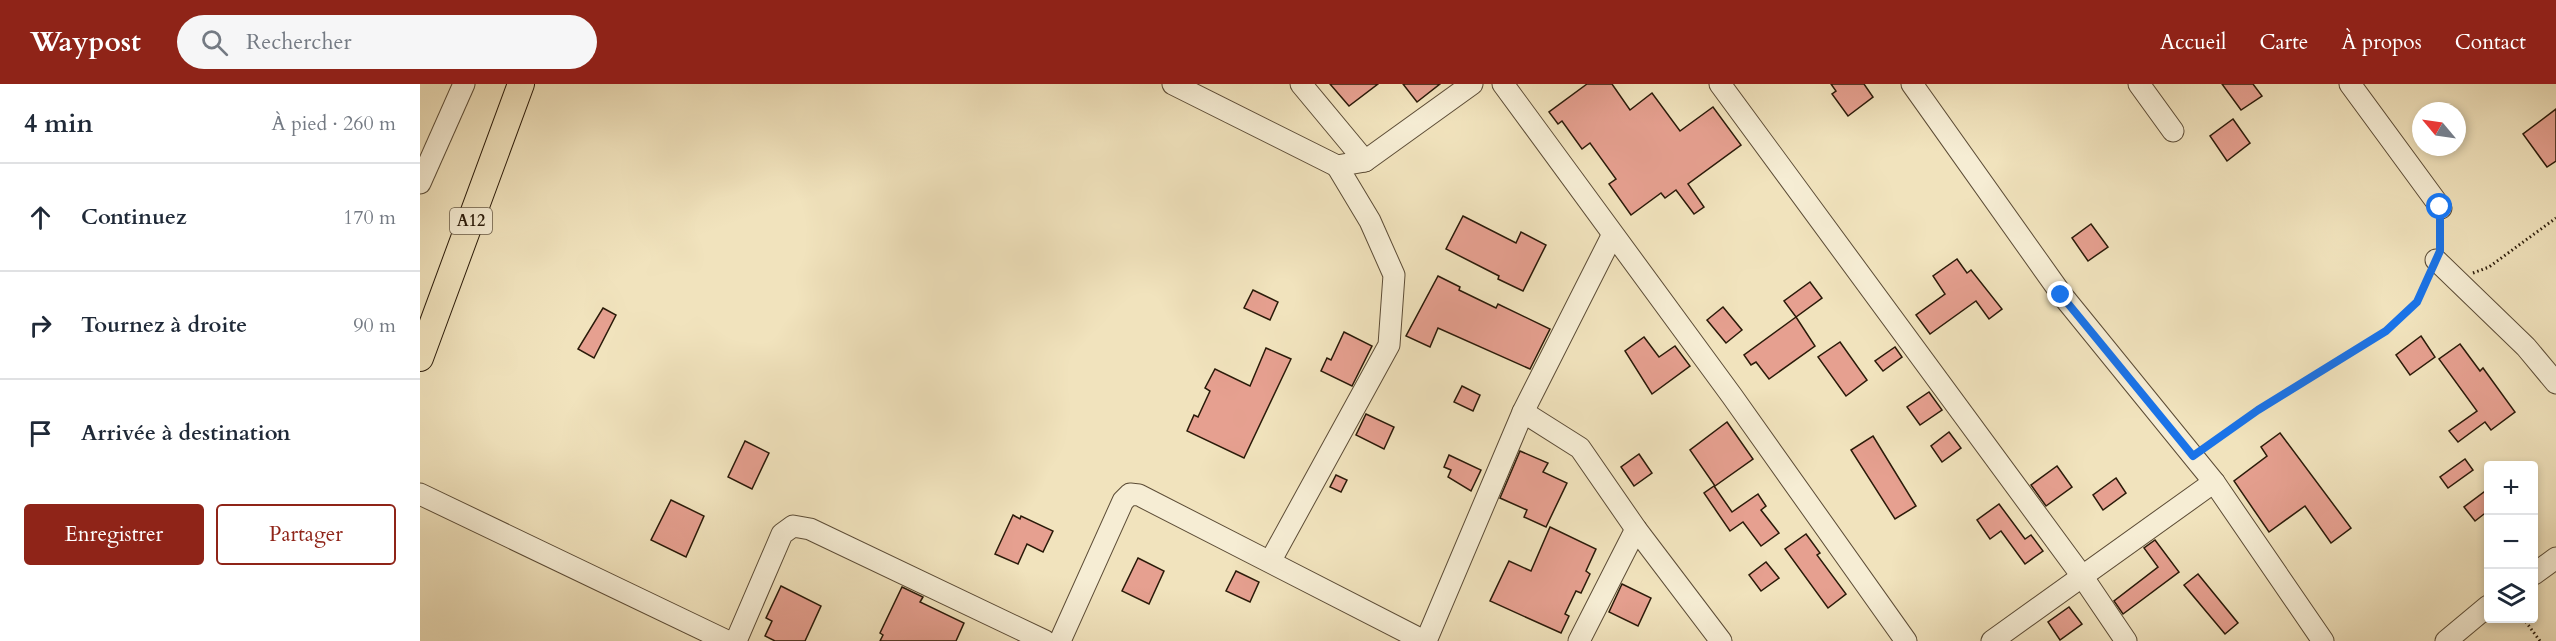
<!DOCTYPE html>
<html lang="fr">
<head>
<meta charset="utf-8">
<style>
	body { margin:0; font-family:Cardo,serif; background:#f6f6f7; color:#1f2937 }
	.controls { position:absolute; right:18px; bottom:18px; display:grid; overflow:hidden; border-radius:6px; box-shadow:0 3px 9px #0003 }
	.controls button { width:54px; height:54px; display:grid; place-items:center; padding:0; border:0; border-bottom:2px solid #e0e1e3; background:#fff; color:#1f2937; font:30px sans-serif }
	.compass { position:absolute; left:1992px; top:18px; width:54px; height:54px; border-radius:50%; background:#fff; box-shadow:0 3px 9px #0003; rotate:299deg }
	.stop { position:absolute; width:18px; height:18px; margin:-14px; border:4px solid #1a73e8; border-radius:50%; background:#fff }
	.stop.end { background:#1a73e8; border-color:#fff; box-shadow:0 2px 6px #0008 }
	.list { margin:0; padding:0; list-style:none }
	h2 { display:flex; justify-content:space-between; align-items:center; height:78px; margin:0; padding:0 24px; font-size:26px }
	h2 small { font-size:20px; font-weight:400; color:#747a83 }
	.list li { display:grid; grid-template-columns:39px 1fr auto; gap:18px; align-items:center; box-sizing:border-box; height:108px; padding:0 24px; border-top:2px solid #e0e1e3 }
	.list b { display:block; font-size:22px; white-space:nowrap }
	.list em { font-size:20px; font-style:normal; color:#747a83 }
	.actions { display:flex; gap:12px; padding:18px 24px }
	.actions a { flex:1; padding:14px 0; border:2px solid #8f2418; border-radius:6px; text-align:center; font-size:21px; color:#8f2418 }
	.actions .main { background:#8f2418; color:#fff }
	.icon { flex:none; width:33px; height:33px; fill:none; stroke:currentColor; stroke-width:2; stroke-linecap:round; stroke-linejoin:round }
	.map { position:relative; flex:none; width:2136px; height:557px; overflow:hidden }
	header { display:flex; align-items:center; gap:36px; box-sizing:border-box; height:84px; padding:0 30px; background:#8f2418; color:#fff }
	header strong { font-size:28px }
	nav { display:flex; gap:33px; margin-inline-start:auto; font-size:21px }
	.search { width:420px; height:54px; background:#f6f6f7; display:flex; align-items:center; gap:15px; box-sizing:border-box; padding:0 21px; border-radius:33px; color:#747a83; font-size:22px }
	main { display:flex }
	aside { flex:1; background:#fff }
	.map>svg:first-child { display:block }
</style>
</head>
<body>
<header>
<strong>Waypost</strong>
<div class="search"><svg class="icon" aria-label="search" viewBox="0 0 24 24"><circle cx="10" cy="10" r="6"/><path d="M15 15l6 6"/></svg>Rechercher</div>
<nav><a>Accueil</a><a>Carte</a><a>À propos</a><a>Contact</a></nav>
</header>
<main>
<aside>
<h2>4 min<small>À pied · 260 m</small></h2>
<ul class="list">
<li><svg class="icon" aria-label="ahead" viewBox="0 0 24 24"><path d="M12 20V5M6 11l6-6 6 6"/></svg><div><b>Continuez</b></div><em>170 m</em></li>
<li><svg class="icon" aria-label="right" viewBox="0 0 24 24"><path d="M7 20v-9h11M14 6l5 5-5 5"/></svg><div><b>Tournez à droite</b></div><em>90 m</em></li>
<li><svg class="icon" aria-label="arrive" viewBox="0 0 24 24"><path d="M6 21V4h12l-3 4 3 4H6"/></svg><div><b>Arrivée à destination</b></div></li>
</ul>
<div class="actions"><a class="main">Enregistrer</a><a>Partager</a></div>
</aside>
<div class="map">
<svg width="2136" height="557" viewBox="0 0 2136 557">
	<rect width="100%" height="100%" fill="#f1e3bd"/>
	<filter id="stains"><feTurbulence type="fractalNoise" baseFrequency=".00333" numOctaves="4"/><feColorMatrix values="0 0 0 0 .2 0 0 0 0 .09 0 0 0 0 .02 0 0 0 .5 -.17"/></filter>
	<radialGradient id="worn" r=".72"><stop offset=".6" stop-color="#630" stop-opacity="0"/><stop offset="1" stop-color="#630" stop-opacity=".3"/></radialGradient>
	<g fill="#e6a090" stroke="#2a1a09" stroke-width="1.5">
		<path d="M910,0H958L929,22Z"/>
		<path d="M983,0H1020L997,18Z"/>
		<path d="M1167,0H1192L1210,26L1232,9L1260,47L1293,23L1321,61L1268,100L1284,123L1274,130L1256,106L1245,114L1241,109L1211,131L1189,100L1196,95L1170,59L1162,65L1142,37L1138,40L1129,28Z"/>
		<path d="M1411,0H1444L1453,13L1428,32L1412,10L1416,7Z"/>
		<path d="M1802,0H1833L1842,12L1821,26Z"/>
		<path d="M2136,25V77L2127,83L2103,50Z"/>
		<path d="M1813,35L1830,59L1807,77L1790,52Z"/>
		<path d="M1043,132L1096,159L1101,148L1126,161L1103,207L1078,195L1079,192L1026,165Z"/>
		<path d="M1671,140L1688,163L1668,177L1652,154Z"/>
		<path d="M1537,175L1547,189L1551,186L1582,225L1569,235L1556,217L1510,250L1496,231L1525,210L1513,192Z"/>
		<path d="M1018,192L1040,203L1039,206L1076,224L1078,220L1130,245L1110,285L1018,244L1010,263L986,252Z"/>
		<path d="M1390,198L1402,214L1376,233L1364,217Z"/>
		<path d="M833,206L858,218L850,236L824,224Z"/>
		<path d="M1303,223L1322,246L1306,259L1287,236Z"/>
		<path d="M183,224L196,231L174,274L158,265Z"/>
		<path d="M1376,233L1395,262L1349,295L1336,278L1331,281L1324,271Z"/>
		<path d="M924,248L952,262L932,302L901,287L907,274L911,276Z"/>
		<path d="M2001,252L2015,273L1990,291L1976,271Z"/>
		<path d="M1224,253L1239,273L1255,262L1270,282L1232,310L1205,267Z"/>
		<path d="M1420,258L1447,296L1426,312L1398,273Z"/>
		<path d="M2040,260L2060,287L2063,284L2095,328L2071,346L2065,338L2038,358L2029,347L2057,327L2019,275Z"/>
		<path d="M1475,263L1482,273L1463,287L1455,277Z"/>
		<path d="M846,264L871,275L824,374L767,347L774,331L778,333L790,307L785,304L795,285L830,302Z"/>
		<path d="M1042,302L1060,311L1053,327L1034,318Z"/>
		<path d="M1509,308L1522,326L1500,341L1487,323Z"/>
		<path d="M946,330L974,343L964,365L936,351Z"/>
		<path d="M1307,338L1333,375L1295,402L1270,366Z"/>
		<path d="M1529,348L1541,364L1522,378L1511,362Z"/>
		<path d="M1860,349L1931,444L1911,459L1885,422L1849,448L1814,397L1847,372L1841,363Z"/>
		<path d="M1453,352L1496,422L1475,435L1431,366Z"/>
		<path d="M325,357L349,369L332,405L308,393Z"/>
		<path d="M1100,367L1128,379L1123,388L1147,399L1126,443L1104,433L1107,426L1080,414Z"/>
		<path d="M1219,370L1232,389L1214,402L1201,383Z"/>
		<path d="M1029,371L1061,386L1051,407L1028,393L1031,386L1024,383Z"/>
		<path d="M2045,375L2053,386L2028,404L2020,393Z"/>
		<path d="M1637,382L1652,403L1626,422L1611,401Z"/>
		<path d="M916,391L927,396L921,408L910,403Z"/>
		<path d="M1696,394L1706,409L1683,426L1673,411Z"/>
		<path d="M1294,402L1312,428L1338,410L1346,422L1341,426L1359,449L1341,462L1323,438L1310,447L1284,409Z"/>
		<path d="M2068,405V427L2055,437L2044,423Z"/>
		<path d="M251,416L284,432L266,473L231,456Z"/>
		<path d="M1579,420L1605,455L1611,451L1623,467L1605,480L1581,447L1570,455L1557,436Z"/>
		<path d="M593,431L600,435L601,432L633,447L623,468L607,460L598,480L575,470Z"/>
		<path d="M1130,443L1176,465L1166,487L1170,490L1161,509L1156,507L1145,530L1149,532L1141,549L1070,517L1089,477L1111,487Z"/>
		<path d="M1386,450L1400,469L1397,471L1426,510L1408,524L1365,465Z"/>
		<path d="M1735,456L1759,488L1703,530L1694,517L1738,483L1724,464Z"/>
		<path d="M718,474L744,487L729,520L702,507Z"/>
		<path d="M1346,478L1359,494L1341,507L1329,491Z"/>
		<path d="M816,487L839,498L830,518L806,507Z"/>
		<path d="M1778,490L1818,539L1805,550L1764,501Z"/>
		<path d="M1202,500L1231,514L1218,542L1189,528Z"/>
		<path d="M361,502L401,522L385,557H355L345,552L352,537L346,534Z"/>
		<path d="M482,503L503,513L500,518L544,539L536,557H460L463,551L460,549Z"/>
		<path d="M1649,523L1662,540L1640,556L1628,538Z"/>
	</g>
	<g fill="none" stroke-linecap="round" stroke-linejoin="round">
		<defs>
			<g id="minor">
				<path d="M753,0L917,82L945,77L1052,0"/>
				<path d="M881,0L945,77"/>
				<path d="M1083,0L1312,312L1486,557"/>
				<path d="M1300,0L1662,492L1706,557"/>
				<path d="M1492,0L1642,211L1794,398L1903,557"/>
				<path d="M1719,0L1753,47"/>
				<path d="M1930,0L2021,124"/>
				<path d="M0,99L44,0"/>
				<path d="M2016,176L2106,263L2136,299"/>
				<path d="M1103,328L1160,364L1216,445L1301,557"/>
				<path d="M0,410L307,557"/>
				<path d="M851,476L969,261L974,191L950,137L917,82"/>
				<path d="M2114,490L2136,474"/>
				<path d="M316,557L362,450L373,442L390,445L625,557"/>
				<path d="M640,557L703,417L710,410L719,411L1004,557"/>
				<path d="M1006,557L1103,328L1192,152"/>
				<path d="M1159,557L1216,445"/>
				<path d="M1572,557L1794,398"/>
				<path d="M2026,557L2068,522"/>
			</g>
			<path id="major" d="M0,274L101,0"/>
		</defs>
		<use href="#minor" stroke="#5c4c36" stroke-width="23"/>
		<use href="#major" stroke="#2a1a09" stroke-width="28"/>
		<g stroke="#2a1a09" stroke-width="3" stroke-dasharray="1.5 3" stroke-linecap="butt">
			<path d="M2020,161V141"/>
			<path d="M2053,189L2069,183L2136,134"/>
			<path d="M1787,363L1838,326L1966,247L1997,218L2009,192"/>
			<path d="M2103,534L2120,557"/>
		</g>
		<use href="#minor" stroke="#f6edd4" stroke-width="21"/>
		<use href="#major" stroke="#f1e3bd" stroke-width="26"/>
	</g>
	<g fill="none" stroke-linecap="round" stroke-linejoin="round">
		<path stroke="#1a73e8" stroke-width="8" d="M1641,211L1773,372L1838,326L1966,247L1997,218L2020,167V123"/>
	</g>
	<g text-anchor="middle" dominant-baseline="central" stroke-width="4.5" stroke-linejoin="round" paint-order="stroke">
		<rect fill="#f6edd4" stroke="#675946" stroke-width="1.5" x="30" y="124" width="42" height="26" rx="4.5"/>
		<g font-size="16" font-weight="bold" fill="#2a1a09">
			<text x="51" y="137">A12</text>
		</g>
	</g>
	<rect width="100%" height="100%" filter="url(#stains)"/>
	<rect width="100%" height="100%" fill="url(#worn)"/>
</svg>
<div class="controls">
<button>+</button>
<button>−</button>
<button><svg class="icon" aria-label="layers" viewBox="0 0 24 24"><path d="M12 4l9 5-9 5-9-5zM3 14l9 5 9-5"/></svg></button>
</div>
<svg class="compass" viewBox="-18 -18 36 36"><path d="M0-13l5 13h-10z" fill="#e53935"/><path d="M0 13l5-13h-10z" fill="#747a83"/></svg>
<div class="stop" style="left:2020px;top:123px"></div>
<div class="stop end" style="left:1641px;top:211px"></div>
</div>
</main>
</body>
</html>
